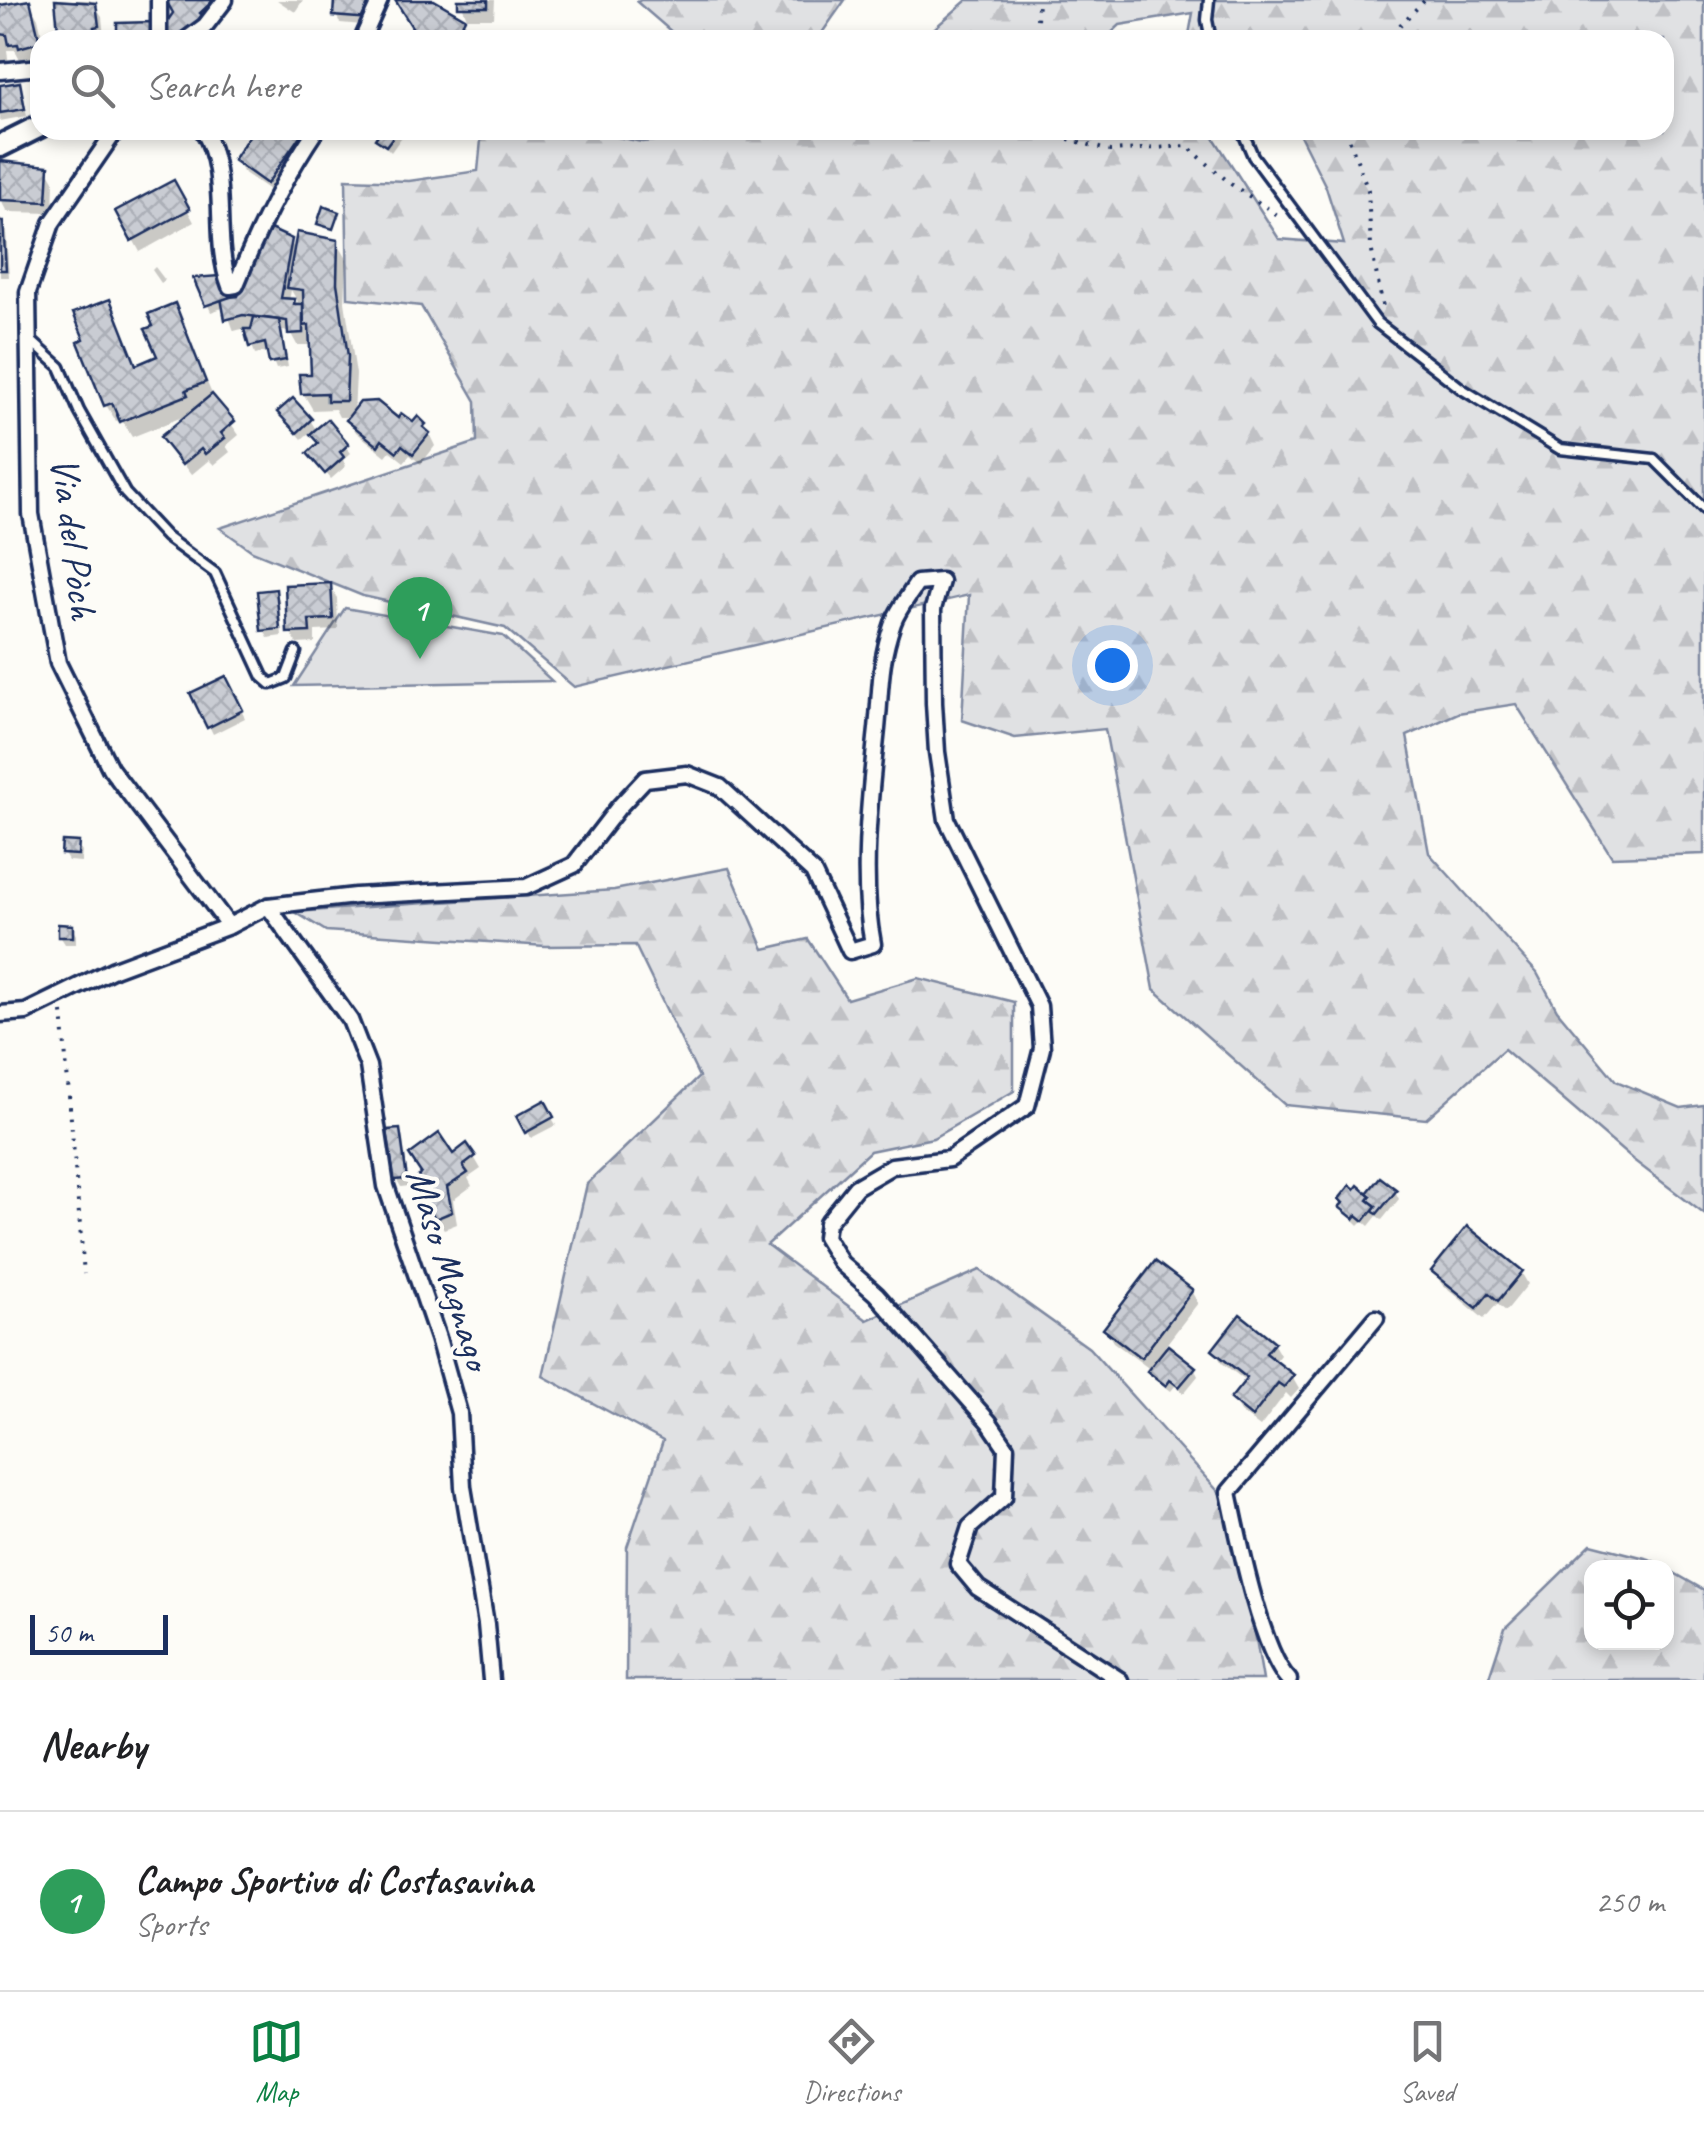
<!DOCTYPE html>
<html lang="en">
<head>
<meta charset="utf-8">
<style>
	body { margin:0; font-family:Caveat,sans-serif; background:#f6f6f6; color:#202124 }
	.controls { position:absolute; right:30px; bottom:30px; display:grid; overflow:hidden; border-radius:20px; box-shadow:0 5px 15px #0003 }
	.controls button { width:90px; height:90px; display:grid; place-items:center; padding:0; border:0; border-bottom:2px solid #e0e0e0; background:#fff; color:#202124; font:50px sans-serif }
	.scale { position:absolute; left:30px; bottom:25px; width:138px; box-sizing:border-box; padding-left:10px; border:5px solid #1b2f5e; border-top:0; font-size:28px; line-height:35px; white-space:nowrap; color:#1b2f5e; -webkit-text-stroke:8px #fdfcf7; paint-order:stroke }
	.you { position:absolute; left:1112px; top:665px; width:35px; height:35px; margin:-25px; border:8px solid #fff; border-radius:50%; background:#1a73e8; box-shadow:0 0 0 15px #1a73e833 }
	.badge { display:grid; place-items:center; width:65px; height:65px; border-radius:50%; background:#0b8043; color:#fff; font-size:32px; font-weight:700 }
	.pin { position:absolute; translate:-50% -82px; filter:drop-shadow(0 2px 5px #0008) }
	.pin::after { content:''; position:absolute; top:52px; width:35px; height:30px; background:inherit; clip-path:polygon(0 0,100% 0,50% 100%) }
	.list { margin:0; padding:0; list-style:none }
	h2 { display:flex; justify-content:space-between; align-items:center; height:130px; margin:0; padding:0 40px; font-size:42px }
	h2 small { font-size:32px; font-weight:400; color:#757577 }
	.list li { display:grid; grid-template-columns:65px 1fr auto; gap:30px; align-items:center; box-sizing:border-box; height:180px; padding:0 40px; border-top:2px solid #e0e0e0 }
	.list b { display:block; font-size:38px; white-space:nowrap }
	.list p { margin:0; font-size:32px; white-space:nowrap; color:#757577 }
	.list em { font-size:32px; font-style:normal; color:#757577 }
	.icon { flex:none; width:55px; height:55px; fill:none; stroke:currentColor; stroke-width:2; stroke-linecap:round; stroke-linejoin:round }
	.map { position:relative; flex:none; width:1704px; height:1680px; overflow:hidden }
	.search { position:absolute; background:#fff; box-shadow:0 5px 15px #0003; left:30px; right:30px; top:30px; height:110px; display:flex; align-items:center; gap:25px; box-sizing:border-box; padding:0 35px; border-radius:30px; color:#757577; font-size:38px }
	.sheet { height:310px; background:#fff }
	nav { display:flex; justify-content:space-around; align-items:center; box-sizing:border-box; height:140px; border-top:2px solid #e0e0e0; background:#fff; font-size:28px; color:#757577 }
	nav a { display:grid; justify-items:center; gap:5px }
	nav .on { color:#0b8043 }
	.map>svg:first-child { display:block }
</style>
</head>
<body>
<div class="map">
<svg width="1704" height="1680" viewBox="0 0 1704 1680">
	<defs>
		<pattern id="forest-firs" width="22" height="20" patternUnits="userSpaceOnUse" patternTransform="scale(2.5)"><rect width="22" height="20" fill="#e0e1e3"/><path d="M5 1l3.5 6h-7zM16 11l3.5 6h-7z" fill="#c0c1c5"/></pattern>
		<pattern id="building-cross-hatch" width="8" height="8" patternUnits="userSpaceOnUse" patternTransform="scale(2.5)"><rect width="8" height="8" fill="#c9ccd3"/><path d="M0 0l8 8M0 8l8-8" fill="none" stroke="#acb0b8"/></pattern>
	</defs>
	<rect width="100%" height="100%" fill="#fdfcf7"/>
	<filter id="ink" filterUnits="userSpaceOnUse"><feTurbulence type="fractalNoise" baseFrequency=".01" numOctaves="2"/><feDisplacementMap in="SourceGraphic" scale="20" xChannelSelector="R" yChannelSelector="G"/><feConvolveMatrix kernelMatrix="1 2 1 2 8 2 1 2 1" color-interpolation-filters="sRGB"/></filter>
	<g filter="url(#ink)">
		<g fill="url(#forest-firs)" stroke="#7e88a0" stroke-width="2.5">
			<path d="M641,0H845L817,40H681L637,2Z"/>
			<path d="M967,0H1704V854L1612,857L1516,704L1458,713L1407,736L1429,853L1537,973L1557,1010L1616,1081L1681,1108L1704,1105V1214L1632,1159L1504,1049L1426,1119L1285,1105L1154,989L1105,729L1015,738L962,720L969,595L574,687L505,628L363,596L252,551L220,528L477,442L476,401L421,306L348,298L346,179L409,181L478,171L482,130H583L642,142L672,139L676,130H1209L1279,239L1344,244L1326,187L1300,135L1284,130H1664V40H1188L1193,13L1120,25L1104,40H921Z"/>
			<path d="M729,868L764,949L808,939L847,999L918,978L1014,1002V1091L933,1138L870,1151L767,1245L867,1320L980,1270L1089,1348L1234,1509L1263,1680H626L627,1547L663,1441L543,1376L587,1184L699,1077L635,945L546,946L326,931L295,912L614,890Z"/>
			<path d="M1591,1544L1649,1559L1664,1567L1592,1568V1642H1666L1667,1569L1704,1590V1680H1488L1505,1628Z"/>
		</g>
		<path fill="#e0e1e3" stroke="#7e88a0" stroke-width="2.5" d="M345,608L503,636L552,681L294,686Z"/>
		<g fill="#0003" fill-rule="evenodd">
			<path d="M58,0H90L102,17L104,38L62,40Z"/>
			<path d="M174,0H233L206,26L198,40H168L175,13Z"/>
			<path d="M277,0H303L295,12Z"/>
			<path d="M336,0H376L374,26L340,23L336,15Z"/>
			<path d="M398,0H431L463,20L470,32L466,40H422Z"/>
			<path d="M460,0H495L494,18H467Z"/>
			<path d="M28,1L38,18L43,40H40V61L30,64L28,60L21,61L15,50H7L9,66L0,67V5Z"/>
			<path d="M19,84L27,116L0,121V87Z"/>
			<path d="M254,130H319L275,194L243,172L236,160Z"/>
			<path d="M384,130L406,131L391,152L378,139Z"/>
			<path d="M47,168L54,180L53,213L7,212L0,199Z"/>
			<path d="M173,183L194,222L140,252L118,212Z"/>
			<path d="M0,224L6,231L9,277H0Z"/>
			<path d="M290,241L296,252L337,242L347,259L345,302L356,374L354,414L425,425L435,446L421,464L410,455L404,462L390,451L386,456L356,432L349,420L352,417H339L335,409L313,410L303,393L314,376L312,345H297L290,332L282,331L288,367L276,369L269,351L255,354L246,328L234,331L225,307L211,312L197,280L229,300L240,299ZM291,290L298,302L289,301Z"/>
			<path d="M155,267L165,280L161,283L152,270Z"/>
			<path d="M109,302L138,367L160,358L156,327L174,306L215,401L239,435L226,446L230,452L214,465L209,460L191,475L163,438L190,414L132,437L121,419L116,421L106,405L87,340Z"/>
			<path d="M280,413L310,420L317,431L327,422L351,453L343,460L346,466L331,479L315,460L320,445L311,431L302,439Z"/>
			<path d="M330,586L337,598L338,630L315,631V643L297,644L290,632Z"/>
			<path d="M274,592L279,599L282,636L268,638L264,630Z"/>
			<path d="M225,679L245,718L213,734L193,694Z"/>
			<path d="M77,844L82,852L81,862L68,861L64,854Z"/>
			<path d="M72,928L76,935V944H65L60,936Z"/>
			<path d="M544,1104L556,1125L531,1138L520,1117Z"/>
			<path d="M399,1131L403,1139L409,1186L401,1187L397,1180Z"/>
			<path d="M453,1157H474L481,1169L468,1178L472,1186L453,1200L457,1224L444,1229L422,1198Z"/>
			<path d="M1395,1191L1399,1199L1382,1220L1377,1216L1369,1226L1363,1221L1359,1225L1342,1208Z"/>
			<path d="M1434,1271L1521,1272L1528,1284L1506,1311L1497,1304L1484,1319L1441,1283Z"/>
			<path d="M1191,1291L1198,1303L1165,1346L1194,1368L1198,1376L1184,1393L1175,1386L1171,1391L1154,1378L1151,1370L1113,1342L1106,1330Z"/>
			<path d="M1273,1343L1280,1355L1274,1363L1292,1377L1299,1389L1291,1398L1286,1393L1260,1427L1240,1412L1233,1400L1247,1382L1222,1363L1215,1351Z"/>
		</g>
		<g fill="url(#building-cross-hatch)" stroke="#1b2f5e" stroke-width="2.5">
			<path d="M30,0L40,42L19,48L18,44L9,45L7,35L0,34V5Z"/>
			<path d="M55,0L96,3L99,26L94,27L95,38L59,40Z"/>
			<path d="M170,0H214L200,13L204,17L177,40H165L162,29L173,13L167,2Z"/>
			<path d="M334,0H372L370,19L333,16Z"/>
			<path d="M395,0H434L465,18L454,40L450,37L446,40H420Z"/>
			<rect x="458" y="0" width="30" height="7"/>
			<path d="M152,22V40H117V23Z"/>
			<path d="M20,82L25,109L0,113V85Z"/>
			<path d="M253,130H304L267,184L233,160Z"/>
			<path d="M381,130H398L386,146L375,139Z"/>
			<path d="M0,161L49,166L47,202L0,200Z"/>
			<path d="M174,180L190,209L131,241L115,211Z"/>
			<path d="M323,206L339,212L333,229L317,224Z"/>
			<path d="M0,221H3L6,270H0Z"/>
			<path d="M268,228L292,239L281,298L295,299L294,304H303V333L288,334L287,321L243,315L225,320L221,298L238,296Z"/>
			<path d="M297,232L338,240L337,283L348,356L346,401H327V393L301,394L299,374H311L309,325L304,326L303,290L287,288Z"/>
			<path d="M219,276L230,297L205,306L193,278Z"/>
			<path d="M110,299L136,365L157,356L145,329L153,326L148,314L175,303L206,382L186,390L188,395L120,422L112,403L104,406L78,342L84,339L73,313Z"/>
			<path d="M254,317L279,320L286,360L269,363L265,343L249,347L244,329H251Z"/>
			<path d="M212,394L235,421L221,433L225,438L205,454L201,449L182,465L160,437Z"/>
			<path d="M293,398L312,419L297,433L277,412Z"/>
			<path d="M377,401L398,418L401,413L413,422L418,416L426,424L423,427L430,433L413,454L402,445L397,452L382,440L378,446L346,420L360,402Z"/>
			<path d="M328,419L349,444L340,452L344,457L325,474L307,453L318,443L310,434Z"/>
			<path d="M331,583L333,619L309,620L310,632L287,633L285,585Z"/>
			<path d="M276,589L280,629L261,631L257,591Z"/>
			<path d="M226,676L243,710L207,728L190,693Z"/>
			<path d="M62,841L79,842L78,855L61,854Z"/>
			<path d="M58,924L73,925V937H58Z"/>
			<path d="M545,1100L554,1117L525,1133L516,1116Z"/>
			<path d="M400,1129L407,1179L394,1180L387,1130Z"/>
			<path d="M439,1133L453,1154L467,1143L476,1156L463,1166L468,1173L447,1187L452,1212L435,1219L412,1185L421,1173L409,1155Z"/>
			<path d="M1380,1177L1397,1190L1377,1214L1372,1211L1376,1206L1368,1200L1371,1196L1367,1193Z"/>
			<path d="M1350,1185L1355,1189L1358,1185L1367,1193L1371,1196L1368,1200L1376,1206L1364,1221L1357,1215L1354,1219L1339,1207L1343,1203L1339,1199Z"/>
			<path d="M1467,1226L1523,1271L1498,1301L1489,1293L1477,1308L1431,1271Z"/>
			<path d="M1155,1261L1193,1290L1141,1358L1103,1329Z"/>
			<path d="M1240,1314L1275,1342L1266,1353L1294,1375L1284,1387L1278,1383L1252,1417L1230,1399L1247,1378L1212,1350Z"/>
			<path d="M1168,1345L1196,1367L1179,1387L1170,1380L1166,1386L1147,1371Z"/>
		</g>
		<g fill="none" stroke-linecap="round" stroke-linejoin="round">
			<defs>
				<g id="lane">
					<path d="M1209,0L1207,20L1211,40"/>
					<path d="M1242,130L1253,156L1377,323L1462,389L1560,449L1654,459L1704,509"/>
					<path d="M28,338L60,367L79,411L125,493L166,537L215,573L263,677L271,684L286,678L296,652"/>
				</g>
				<g id="street">
					<path d="M159,40V0"/>
					<path d="M186,40L205,26L225,0"/>
					<path d="M362,40L380,0"/>
					<path d="M0,71L40,67"/>
					<path d="M116,130L52,223L28,292L31,514L58,663L110,768L229,926"/>
					<path d="M203,130C231,176 211,237 230,286L236,285C258,230 283,179 316,130"/>
					<path d="M268,906L350,1020L368,1066L386,1186L438,1338L459,1413L463,1487L486,1624L491,1680"/>
					<path d="M0,1014L26,1012L114,969L229,926L268,906L355,896L526,887L574,865L618,808L645,779L687,774L720,787L813,872L850,951L873,944C860,879 870,795 877,729C881,689 879,663 893,623C898,609 909,596 917,583L941,581L933,609L934,703L937,752L947,820L1039,1006L1042,1048L1027,1106L949,1159L892,1166L856,1187L827,1223L825,1237L841,1263L876,1294L989,1422L1006,1447L1004,1497L970,1527L958,1564L978,1588L1120,1680"/>
					<path d="M1289,1680C1261,1652 1238,1535 1229,1492L1376,1318"/>
				</g>
				<path id="secondary" d="M0,146L40,126"/>
			</defs>
			<use href="#lane" stroke="#1b2f5e" stroke-width="15"/>
			<use href="#street" stroke="#1b2f5e" stroke-width="21"/>
			<use href="#secondary" stroke="#1b2f5e" stroke-width="28"/>
			<g stroke="#1b2f5e" stroke-width="4" stroke-dasharray="2.5 8" stroke-linecap="butt">
				<path d="M1036,40L1038,0"/>
				<path d="M1385,40L1425,0"/>
				<path d="M1038,130L1110,151L1187,146L1231,184L1279,216"/>
				<path d="M1346,130L1368,190L1371,247L1383,307"/>
				<path d="M62,1012L84,1274"/>
			</g>
			<use href="#lane" stroke="#fdfcf7" stroke-width="8"/>
			<use href="#street" stroke="#fdfcf7" stroke-width="14"/>
			<use href="#secondary" stroke="#fdfcf7" stroke-width="20"/>
		</g>
	</g>
	<g text-anchor="middle" dominant-baseline="central" stroke-width="8" stroke-linejoin="round" paint-order="stroke">
		<g font-size="40" fill="#1b2f5e" stroke="#fdfcf7">
			<text transform="translate(74 538) rotate(83)">Via del Pòch</text>
			<text transform="translate(449 1269) rotate(73)">Maso Magnago</text>
		</g>
	</g>
</svg>
<div class="controls">
<button><svg class="icon" aria-label="locate" viewBox="0 0 24 24"><circle cx="12" cy="12" r="6"/><path d="M12 2v4M12 18v4M2 12h4M18 12h4"/></svg></button>
</div>
<div class="scale">50 m</div>
<div class="you"></div>
<div class="pin badge" style="left:420px;top:659px;background:#2e9e5b">1</div>
<div class="search"><svg class="icon" aria-label="search" viewBox="0 0 24 24"><circle cx="10" cy="10" r="6"/><path d="M15 15l6 6"/></svg>Search here</div>
</div>
<section class="sheet">
<h2>Nearby<small></small></h2>
<ul class="list">
<li><span class="badge" style="background:#2e9e5b">1</span><div><b>Campo Sportivo di Costasavina</b><p>Sports</p></div><em>250 m</em></li>
</ul>
</section>
<nav>
<a class="on"><svg class="icon" aria-label="map" viewBox="0 0 24 24"><path d="M3 6l6-2 6 2 6-2v14l-6 2-6-2-6 2zM9 4v14M15 6v14"/></svg>Map</a>
<a><svg class="icon" aria-label="directions" viewBox="0 0 24 24"><path d="M12 3l9 9-9 9-9-9zM9 14v-3h6M13 9l2 2-2 2"/></svg>Directions</a>
<a><svg class="icon" aria-label="saved" viewBox="0 0 24 24"><path d="M7 4h10v16l-5-4-5 4z"/></svg>Saved</a>
</nav>
</body>
</html>
